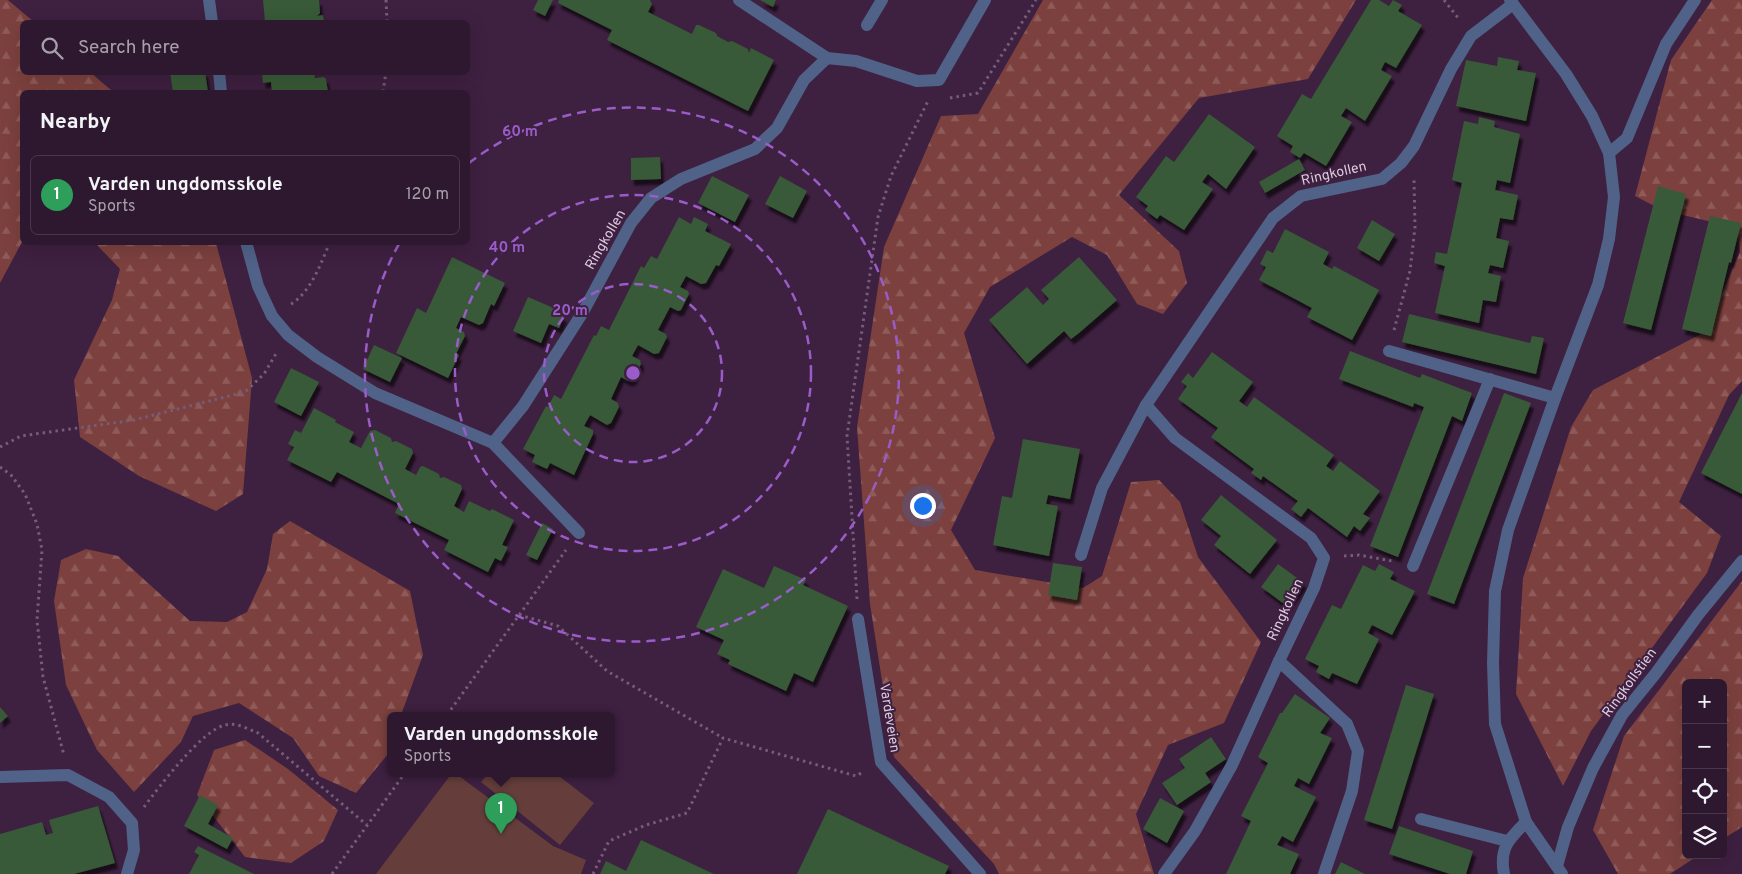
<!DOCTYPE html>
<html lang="en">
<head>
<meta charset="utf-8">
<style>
	body { margin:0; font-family:Overpass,sans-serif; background:#3a253c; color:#f1f3f6 }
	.controls { position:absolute; right:15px; bottom:15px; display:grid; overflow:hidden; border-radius:8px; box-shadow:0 5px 20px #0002 }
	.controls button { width:45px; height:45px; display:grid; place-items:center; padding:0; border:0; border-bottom:1px solid #49374c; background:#2e1830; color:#f1f3f6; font:25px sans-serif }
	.you { position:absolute; left:922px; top:505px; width:18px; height:18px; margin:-12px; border:4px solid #fff; border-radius:50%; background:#1a73e8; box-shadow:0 0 0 8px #1a73e833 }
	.badge { display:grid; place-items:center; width:32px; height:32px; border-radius:50%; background:#8bbbb9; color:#fff; font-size:16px; font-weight:700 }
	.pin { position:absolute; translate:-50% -41px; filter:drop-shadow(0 1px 2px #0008) }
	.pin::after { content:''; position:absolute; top:26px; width:18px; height:15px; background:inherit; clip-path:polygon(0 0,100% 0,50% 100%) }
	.popup { position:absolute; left:387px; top:712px; width:228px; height:65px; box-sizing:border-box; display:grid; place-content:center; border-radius:8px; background:#2e1830; filter:drop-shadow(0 1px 4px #0005); font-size:16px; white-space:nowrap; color:#a7a0ab }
	.popup b { font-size:19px; color:#f1f3f6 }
	.popup::after { content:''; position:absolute; left:50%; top:100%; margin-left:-10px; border:10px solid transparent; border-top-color:#2e1830 }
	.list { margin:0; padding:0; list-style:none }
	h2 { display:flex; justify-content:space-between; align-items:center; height:65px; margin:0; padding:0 20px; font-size:21px }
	h2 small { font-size:16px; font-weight:400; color:#a7a0ab }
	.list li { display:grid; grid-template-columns:32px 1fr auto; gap:15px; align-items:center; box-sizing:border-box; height:80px; margin:0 10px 10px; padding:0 10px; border:1px solid #49374c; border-radius:8px }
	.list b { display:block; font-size:19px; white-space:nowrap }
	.list p { margin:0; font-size:16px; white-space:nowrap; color:#a7a0ab }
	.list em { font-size:16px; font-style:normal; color:#a7a0ab }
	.icon { flex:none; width:28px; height:28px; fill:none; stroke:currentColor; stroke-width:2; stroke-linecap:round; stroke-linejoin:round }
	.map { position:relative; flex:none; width:1742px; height:874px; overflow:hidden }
	.search { position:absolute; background:#2e1830; box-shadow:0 5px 20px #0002; left:20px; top:20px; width:450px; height:55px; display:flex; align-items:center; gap:12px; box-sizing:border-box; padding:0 18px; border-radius:8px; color:#a7a0ab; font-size:19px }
	.panel { position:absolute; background:#2e1830; box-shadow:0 5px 20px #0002; left:20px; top:90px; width:450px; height:155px; border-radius:8px }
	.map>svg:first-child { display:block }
</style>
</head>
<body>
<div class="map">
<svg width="1742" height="874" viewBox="0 0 1742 874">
	<defs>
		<pattern id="forest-firs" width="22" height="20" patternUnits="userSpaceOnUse" patternTransform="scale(1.25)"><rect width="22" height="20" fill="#7c413e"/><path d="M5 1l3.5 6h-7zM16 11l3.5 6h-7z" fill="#8e5b59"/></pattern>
		<filter id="shadow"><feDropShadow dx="3" dy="5.5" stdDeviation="1" flood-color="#0009"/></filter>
	</defs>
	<rect width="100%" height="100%" fill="#3e2040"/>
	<g fill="url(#forest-firs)">
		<path d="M0,0H8L34,22H22V72L91,73L111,90L112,92H22V242L0,283Z"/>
		<path d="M1043,0H1356L1308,79L1199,98L1119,195L1179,251L1187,283L1163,314L1137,304L1107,255L1072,237L990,287L964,333L995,438L951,530L975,570L1083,588L1102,576L1131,482L1159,480L1180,502L1198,557L1261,642L1224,723L1168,745L1136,814L1154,874H999L994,864L894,757L870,604L857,427L884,247L941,116L978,114Z"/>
		<path d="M1712,0H1742V381L1729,395L1679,502L1721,536L1707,573L1591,731L1563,786L1516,694L1523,578L1571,427L1593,390L1705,332L1740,252L1737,228L1662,210L1635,196L1671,60Z"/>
		<path d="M95,243H216L252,378L243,494L216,511L139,476L80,437L74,380L112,300L120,269Z"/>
		<path d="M290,521L410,591L423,655L401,715H391V745L388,754L356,793L319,776L293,738L239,703L193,716L181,742L134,792L97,750L66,685L54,601L61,560L86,549L118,556L190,621L227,622L247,612L267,569L273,534Z"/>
		<path d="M1742,581V827L1723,839V683H1686V855H1699L1670,874H1618L1593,830L1624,736Z"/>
		<path d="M245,740L288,769L338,810L324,841L291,863L245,857L197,795L214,750Z"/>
	</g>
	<g fill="#653e3b">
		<path d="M452,773H455L553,846L586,860L581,874H376Z"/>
		<path d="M489,773H555L594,803L560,845L481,782Z"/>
	</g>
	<g fill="#375a37" filter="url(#shadow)">
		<path d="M263,0H319L320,13L317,16L323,15L324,22H265Z"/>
		<path d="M538,0H553L545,16L533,10Z"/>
		<path d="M559,0H650L652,4L648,12L692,34L696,25H699L716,33L717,36L728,42L732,41L748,49L749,53L751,48L774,60L748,111L607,40L612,30L558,3Z"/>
		<path d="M760,0H776L773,7Z"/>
		<path d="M1371,0H1379L1389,6L1393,0L1402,5L1398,11L1422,25L1396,68L1385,62L1381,70L1392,76L1365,121L1346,108L1341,116L1352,122L1326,166L1304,153L1300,158L1290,152L1293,146L1277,136L1302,94L1311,99Z"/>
		<path d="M1498,57L1519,61L1517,70L1536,73L1526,121L1456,106L1466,60L1497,66Z"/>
		<path d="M170,72H205L208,92H173Z"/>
		<path d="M262,72H314L315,78L324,77L326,79L328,92H272L271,82L263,83Z"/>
		<path d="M1209,114L1255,147L1226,189L1208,174L1202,182L1213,189L1184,230L1160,215L1157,219L1145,210L1148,206L1136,197L1166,156L1174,162Z"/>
		<path d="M1479,117L1495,121L1494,127L1520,134L1510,183L1497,180L1495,190L1518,195L1513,220L1500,218L1496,238L1509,241L1503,268L1490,265L1488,273L1501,276L1496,302L1483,300L1479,323L1435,313L1445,266L1434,263L1436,252L1447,254L1462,183L1452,180L1464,121L1478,124Z"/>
		<path d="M660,157L661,179L631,180V158Z"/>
		<path d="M1299,159L1305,170L1265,193L1259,182Z"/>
		<path d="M712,176L749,195L735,222L698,203Z"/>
		<path d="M780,176L807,191L793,218L765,204Z"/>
		<path d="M1658,186L1686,194L1651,330L1623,323Z"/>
		<path d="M1710,216L1741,223L1731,263L1729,262L1711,336L1682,329Z"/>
		<path d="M679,217L691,224L694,217L708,224L705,231L731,244L719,266L716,265L706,283L701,284L686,276L680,287L688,291L689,294L681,310L678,311L670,307L658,330L666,334L667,337L659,353L654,354L638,345L632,356L640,360L641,364L633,380L628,381L621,377L611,399L618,403L619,407L611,423L607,425L590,415L584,426L593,430V434L574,475L550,463L547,469L532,462L535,455L523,449L546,406L548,407L554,395L561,399L594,335L596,336L601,326L609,330L641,266L644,268L651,256L657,259Z"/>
		<path d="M1372,220L1395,234L1379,261L1357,248Z"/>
		<path d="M1285,229L1329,252L1323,264L1332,269L1334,266L1379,290L1352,340L1307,317L1312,308L1259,280L1266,267L1260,264L1267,250L1273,253Z"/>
		<path d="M452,257L505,283L494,306L491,304L483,323L479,325L461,317L456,328L464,332L465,336L456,354L459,355L448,378L396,353L417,308L426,313Z"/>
		<path d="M1079,257L1117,300L1079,333L1071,339L1064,331L1027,364L989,320L1027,287L1043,305L1049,299L1041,290Z"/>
		<path d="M528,297L556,309L555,312L564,317L559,328L549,324L541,343L513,331Z"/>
		<path d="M1409,314L1530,343L1532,336L1544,338L1536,374L1402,342Z"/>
		<path d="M374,345L402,358L390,382L363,369Z"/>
		<path d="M1350,351L1420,378L1422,374L1472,393L1462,421L1452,416L1398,557L1370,546L1424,407L1414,403L1413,407L1339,379Z"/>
		<path d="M1212,352L1253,382L1239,401L1247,407L1254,397L1334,455L1326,466L1333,471L1340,461L1380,491L1363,514L1370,518L1360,531L1354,526L1347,537L1308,508L1301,517L1291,509L1298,501L1263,476L1261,480L1251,473L1254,469L1211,437L1218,428L1178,399L1187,386L1181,382L1188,373L1193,378Z"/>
		<path d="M291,368L319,382L301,416L274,402Z"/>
		<path d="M1504,393L1531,403L1454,604L1427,594Z"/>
		<path d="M1742,393V494L1701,473Z"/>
		<path d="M314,408L336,420L335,422L354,432L349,442L361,448L370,431L375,430L391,438L392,442L396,441L412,449L413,453L405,469L416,475L420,467L423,466L439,474L440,478L444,477L461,485L462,489L454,506L464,512L469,501L490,511L492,509L514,520L502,545L508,547L501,561L495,558L488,572L444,550L449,540L395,513L399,504L337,472L331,482L287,460L294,447L288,444L295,430L301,433Z"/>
		<path d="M1023,439L1080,449L1070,499L1048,495L1046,504L1058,506L1049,556L993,545L1002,496L1012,498Z"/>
		<path d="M1221,495L1277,540L1250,574L1214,545L1221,536L1201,520Z"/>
		<path d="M542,523L553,529L537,560L526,555Z"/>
		<path d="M1053,563L1082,567L1077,600L1048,595Z"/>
		<path d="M1278,564L1304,583L1287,606L1261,587Z"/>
		<path d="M1379,564L1394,572L1390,579L1415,591L1392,635L1372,625L1368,633L1379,639L1357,684L1332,673L1329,679L1316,672L1319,666L1305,659L1332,605L1341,609L1363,565L1375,571Z"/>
		<path d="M774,566L806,580L803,585L848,606L813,682L794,673L786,691L728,664L730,660L717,654L724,640L696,627L723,569L764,588Z"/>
		<path d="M1406,685L1434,694L1392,829L1364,820Z"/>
		<path d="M1295,694L1330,718L1320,733L1332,738L1309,784L1298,778L1294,786L1316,797L1293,842L1282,836L1277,845L1299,854L1290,874H1226L1251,821L1241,816L1268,763L1258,757L1280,713H1282Z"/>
		<path d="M0,707L8,716L0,723Z"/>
		<path d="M1211,737L1226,759L1205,773L1211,782L1177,805L1162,783L1185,768L1179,759Z"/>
		<path d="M200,795L218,805L208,824L233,838L227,849L184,826Z"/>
		<path d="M1160,798L1184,811L1167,843L1143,829Z"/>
		<path d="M98,806L115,863L74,874H0V834L42,822L46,835L53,833L49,820Z"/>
		<path d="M828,809L949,866L945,874H797Z"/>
		<path d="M1399,826L1473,851L1466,874H1450L1389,854Z"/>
		<path d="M641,840L714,874H600L606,861L626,871Z"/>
		<path d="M198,846L254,874H189L199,855L194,852Z"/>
		<path d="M1341,862L1365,874H1335Z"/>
	</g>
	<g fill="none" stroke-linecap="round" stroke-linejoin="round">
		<g stroke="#765c78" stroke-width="3" stroke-dasharray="2.5 4" stroke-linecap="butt">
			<path d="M386,0L387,22"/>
			<path d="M1444,0L1459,19"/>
			<path d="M383,92L386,72"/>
			<path d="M950,98L978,93L1036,0"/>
			<path d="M291,304C311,292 321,263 330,242"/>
			<path d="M1394,330L1410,271L1415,227L1414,179"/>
			<path d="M0,447L21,436L134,420L245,392L264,374L277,352"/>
			<path d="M0,467L11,475L25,494L37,524L42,550L37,620L43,677L64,755"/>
			<path d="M1344,556L1359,555L1392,561"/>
			<path d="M857,599L847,436L878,217L891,176L928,101"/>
			<path d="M519,615L558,626L607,671L723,738"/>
			<path d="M447,715L566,550"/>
			<path d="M144,807C159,787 202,730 225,725C236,722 248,729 258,733L367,825"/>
			<path d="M332,874L405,773"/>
			<path d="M593,874L609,841L646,825L687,813L723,738L856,776L863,772"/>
		</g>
		<g stroke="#506287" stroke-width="12">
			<path d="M209,0L212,22"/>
			<path d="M739,0L827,58"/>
			<path d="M1510,0L1566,74L1592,116L1609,153L1614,197L1609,239L1598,285L1555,398L1508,530L1495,591L1493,663L1495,724L1526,822L1562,874"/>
			<path d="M867,25L882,0"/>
			<path d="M219,72L221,92"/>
			<path d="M1609,153L1627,138L1666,44L1695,0"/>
			<path d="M246,242L258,286L272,316L288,335L317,357L375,393L493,443L579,533"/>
			<path d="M1389,351L1555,398"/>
			<path d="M1146,405L1175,438L1311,538L1324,558L1314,588L1279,661L1347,724L1358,751L1352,791L1324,874"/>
			<path d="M493,443L523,406L583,312L631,223L651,198L681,179L755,149L777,128L804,80L827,58L856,61L917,81L939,80L985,0"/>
			<path d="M1081,555L1102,488L1146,405L1273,218L1301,196L1382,179L1401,163L1414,146L1451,69L1471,36L1513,4"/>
			<path d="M1413,566L1490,379"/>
			<path d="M858,619L881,762L980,874"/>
			<path d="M0,777L68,775L109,797L132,823L134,850L127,874"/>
			<path d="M1421,819L1507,841"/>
			<path d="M1557,866L1568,827L1593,768L1622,715L1656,673L1698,615L1742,561"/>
			<path d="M1164,874L1195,831L1232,765L1279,661"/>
			<path d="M1504,874C1499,848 1509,839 1526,822"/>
		</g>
	</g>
	<g fill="none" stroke="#995cc9" stroke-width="2.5" stroke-dasharray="9 6">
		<circle cx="633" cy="373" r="89"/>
		<circle cx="633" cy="373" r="178"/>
		<path d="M469 163A267 267 0 1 1 399 244"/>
	</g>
	<g text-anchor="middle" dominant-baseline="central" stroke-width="4" stroke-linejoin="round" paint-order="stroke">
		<g font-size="14" fill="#decbdf" stroke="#3e2040">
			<text transform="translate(1334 174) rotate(-13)">Ringkollen</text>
			<text transform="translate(606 240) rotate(-60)">Ringkollen</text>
			<text transform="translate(1286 610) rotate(-65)">Ringkollen</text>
			<text transform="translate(1630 683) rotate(-54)">Ringkollstien</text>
			<text transform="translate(889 718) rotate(81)">Vardeveien</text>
		</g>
	</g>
	<circle cx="633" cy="373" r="8" fill="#995cc9" stroke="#3e2040" stroke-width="2.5"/>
	<g font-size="15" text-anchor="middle" font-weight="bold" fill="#995cc9" stroke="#3e2040" stroke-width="4" stroke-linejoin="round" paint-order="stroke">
		<text x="520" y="136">60 m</text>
		<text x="507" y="252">40 m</text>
		<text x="570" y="315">20 m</text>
	</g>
</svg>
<div class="controls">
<button>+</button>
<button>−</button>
<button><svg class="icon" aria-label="locate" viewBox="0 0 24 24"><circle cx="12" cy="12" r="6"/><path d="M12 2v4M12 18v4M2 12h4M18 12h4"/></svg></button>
<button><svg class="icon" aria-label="layers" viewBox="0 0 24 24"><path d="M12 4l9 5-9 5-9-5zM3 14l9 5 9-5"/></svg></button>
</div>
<div class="you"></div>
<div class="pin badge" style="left:501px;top:834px;background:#2e9e5b">1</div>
<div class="popup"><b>Varden ungdomsskole</b>Sports</div>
<div class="search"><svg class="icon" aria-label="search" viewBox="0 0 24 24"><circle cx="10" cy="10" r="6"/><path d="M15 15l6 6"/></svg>Search here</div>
<section class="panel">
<h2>Nearby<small></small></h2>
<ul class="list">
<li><span class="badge" style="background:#2e9e5b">1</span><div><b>Varden ungdomsskole</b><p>Sports</p></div><em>120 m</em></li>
</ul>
</section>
</div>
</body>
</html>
